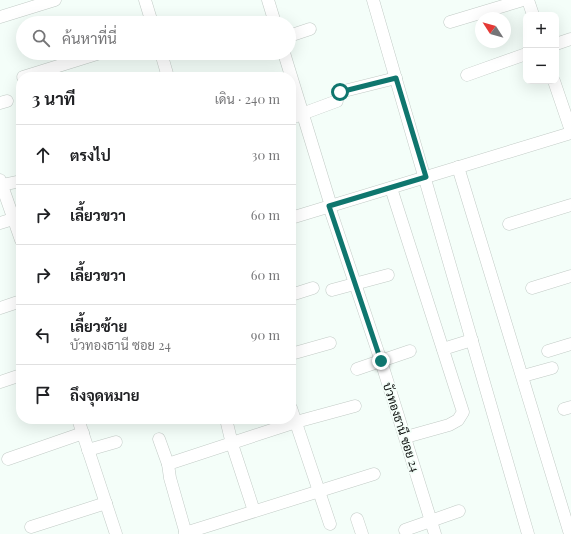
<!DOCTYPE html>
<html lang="th">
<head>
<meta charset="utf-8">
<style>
	body { margin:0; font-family:"Playfair Display",Sarabun,serif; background:#f6f6f6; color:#202124 }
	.controls { position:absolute; right:12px; top:12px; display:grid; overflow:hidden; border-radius:8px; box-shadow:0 4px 16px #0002 }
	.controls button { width:36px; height:36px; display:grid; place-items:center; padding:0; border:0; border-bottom:1px solid #e0e0e0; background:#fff; color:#202124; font:20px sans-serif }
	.compass { position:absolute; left:475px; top:12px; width:36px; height:36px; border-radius:50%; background:#fff; box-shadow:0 4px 16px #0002; rotate:306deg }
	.stop { position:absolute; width:12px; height:12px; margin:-9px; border:3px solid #0f766e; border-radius:50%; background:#fff }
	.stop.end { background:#0f766e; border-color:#fff; box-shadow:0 1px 4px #0008 }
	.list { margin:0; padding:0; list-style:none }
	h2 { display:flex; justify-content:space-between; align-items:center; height:52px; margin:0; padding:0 16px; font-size:17px }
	h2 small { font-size:13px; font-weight:400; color:#757577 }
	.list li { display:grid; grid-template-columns:26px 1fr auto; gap:12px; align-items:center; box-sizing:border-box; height:60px; padding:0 16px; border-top:1px solid #e0e0e0 }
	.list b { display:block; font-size:15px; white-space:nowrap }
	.list p { margin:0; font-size:13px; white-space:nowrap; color:#757577 }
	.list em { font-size:13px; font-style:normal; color:#757577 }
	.icon { flex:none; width:22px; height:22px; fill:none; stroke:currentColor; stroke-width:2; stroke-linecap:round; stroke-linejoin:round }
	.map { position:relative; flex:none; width:571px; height:534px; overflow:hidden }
	.search { position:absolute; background:#fff; box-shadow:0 4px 16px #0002; left:16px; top:16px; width:280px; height:44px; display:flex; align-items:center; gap:10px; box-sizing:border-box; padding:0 14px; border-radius:22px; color:#757577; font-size:15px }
	.panel { position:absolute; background:#fff; box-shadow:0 4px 16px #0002; left:16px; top:72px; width:280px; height:352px; border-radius:16px }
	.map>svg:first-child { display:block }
</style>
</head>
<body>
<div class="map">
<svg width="571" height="534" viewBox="0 0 571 534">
	<rect width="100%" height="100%" fill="#f4fef9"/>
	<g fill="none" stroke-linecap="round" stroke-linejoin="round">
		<defs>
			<g id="minor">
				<path d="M145,0L152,23"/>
				<path d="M268,0L275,23"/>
				<path d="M373,0L528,534"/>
				<path d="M528,0L533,15"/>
				<path d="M0,17L55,0"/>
				<path d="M450,22L523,0"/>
				<path d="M289,36L310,29"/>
				<path d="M556,44L571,39"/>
				<path d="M161,53L168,77"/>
				<path d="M284,53L331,206"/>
				<path d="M467,75L526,54"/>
				<path d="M23,77L100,53"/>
				<path d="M554,81L571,131"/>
				<path d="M340,92L396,78"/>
				<path d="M0,103L7,101"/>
				<path d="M291,118L337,101"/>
				<path d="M458,167L570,534"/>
				<path d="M0,180L21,240"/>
				<path d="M2,185L21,181"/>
				<path d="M391,188L463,412L458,420L449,425L406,437"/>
				<path d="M329,206L381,361L435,534"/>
				<path d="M291,218L571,133"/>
				<path d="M0,223L13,219"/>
				<path d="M509,224L571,205"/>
				<path d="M532,288L571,276"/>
				<path d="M332,290L388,275"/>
				<path d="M291,295L313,288"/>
				<path d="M0,308L21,301"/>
				<path d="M443,349L472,340"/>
				<path d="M548,351L571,344"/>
				<path d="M291,354L330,343"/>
				<path d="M357,369L410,351"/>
				<path d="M523,376L552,368"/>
				<path d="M0,382L21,375"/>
				<path d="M291,408L330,524"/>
				<path d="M564,409L571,407"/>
				<path d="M78,419L116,534"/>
				<path d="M226,419L232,444L254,511"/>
				<path d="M159,439L168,464"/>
				<path d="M88,450L116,442"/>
				<path d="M8,459L83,433"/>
				<path d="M357,519L362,534"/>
				<path d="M31,527L106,503"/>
				<path d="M405,530L459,511"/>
				<path d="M185,533L374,474"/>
				<path d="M186,534L170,478L168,464L296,422L355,406"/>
			</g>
		</defs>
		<use href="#minor" stroke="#c2cbc6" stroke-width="13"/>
		<use href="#minor" stroke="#fff" stroke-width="12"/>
	</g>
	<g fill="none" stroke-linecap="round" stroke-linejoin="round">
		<path stroke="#0f766e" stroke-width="5" d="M340,92L396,78L426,177L329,206L381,361"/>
	</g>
	<g text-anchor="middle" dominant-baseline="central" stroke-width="3.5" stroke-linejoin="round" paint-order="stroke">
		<g font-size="12" fill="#0c0f0d" stroke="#f4fef9">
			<text transform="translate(402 427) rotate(72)">บัวทองธานี ซอย 24</text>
		</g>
	</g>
</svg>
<div class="controls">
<button>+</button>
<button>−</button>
</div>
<svg class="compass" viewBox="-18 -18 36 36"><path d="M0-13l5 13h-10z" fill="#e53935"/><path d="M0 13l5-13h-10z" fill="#757577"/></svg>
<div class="stop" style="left:340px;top:92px"></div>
<div class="stop end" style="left:381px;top:361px"></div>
<div class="search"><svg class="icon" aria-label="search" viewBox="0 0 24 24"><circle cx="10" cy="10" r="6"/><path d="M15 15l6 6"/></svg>ค้นหาที่นี่</div>
<section class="panel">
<h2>3 นาที<small>เดิน · 240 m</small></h2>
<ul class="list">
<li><svg class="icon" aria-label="ahead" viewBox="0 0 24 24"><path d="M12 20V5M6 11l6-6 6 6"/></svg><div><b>ตรงไป</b></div><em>30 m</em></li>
<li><svg class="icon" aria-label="right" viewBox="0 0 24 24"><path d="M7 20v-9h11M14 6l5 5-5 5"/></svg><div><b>เลี้ยวขวา</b></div><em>60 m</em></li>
<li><svg class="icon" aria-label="right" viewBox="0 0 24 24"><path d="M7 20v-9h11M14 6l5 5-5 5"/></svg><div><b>เลี้ยวขวา</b></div><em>60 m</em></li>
<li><svg class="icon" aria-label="left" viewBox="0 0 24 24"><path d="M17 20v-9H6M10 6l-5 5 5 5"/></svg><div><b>เลี้ยวซ้าย</b><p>บัวทองธานี ซอย 24</p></div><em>90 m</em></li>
<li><svg class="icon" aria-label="arrive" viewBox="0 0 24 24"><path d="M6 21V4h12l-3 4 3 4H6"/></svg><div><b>ถึงจุดหมาย</b></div></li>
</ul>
</section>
</div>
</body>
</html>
